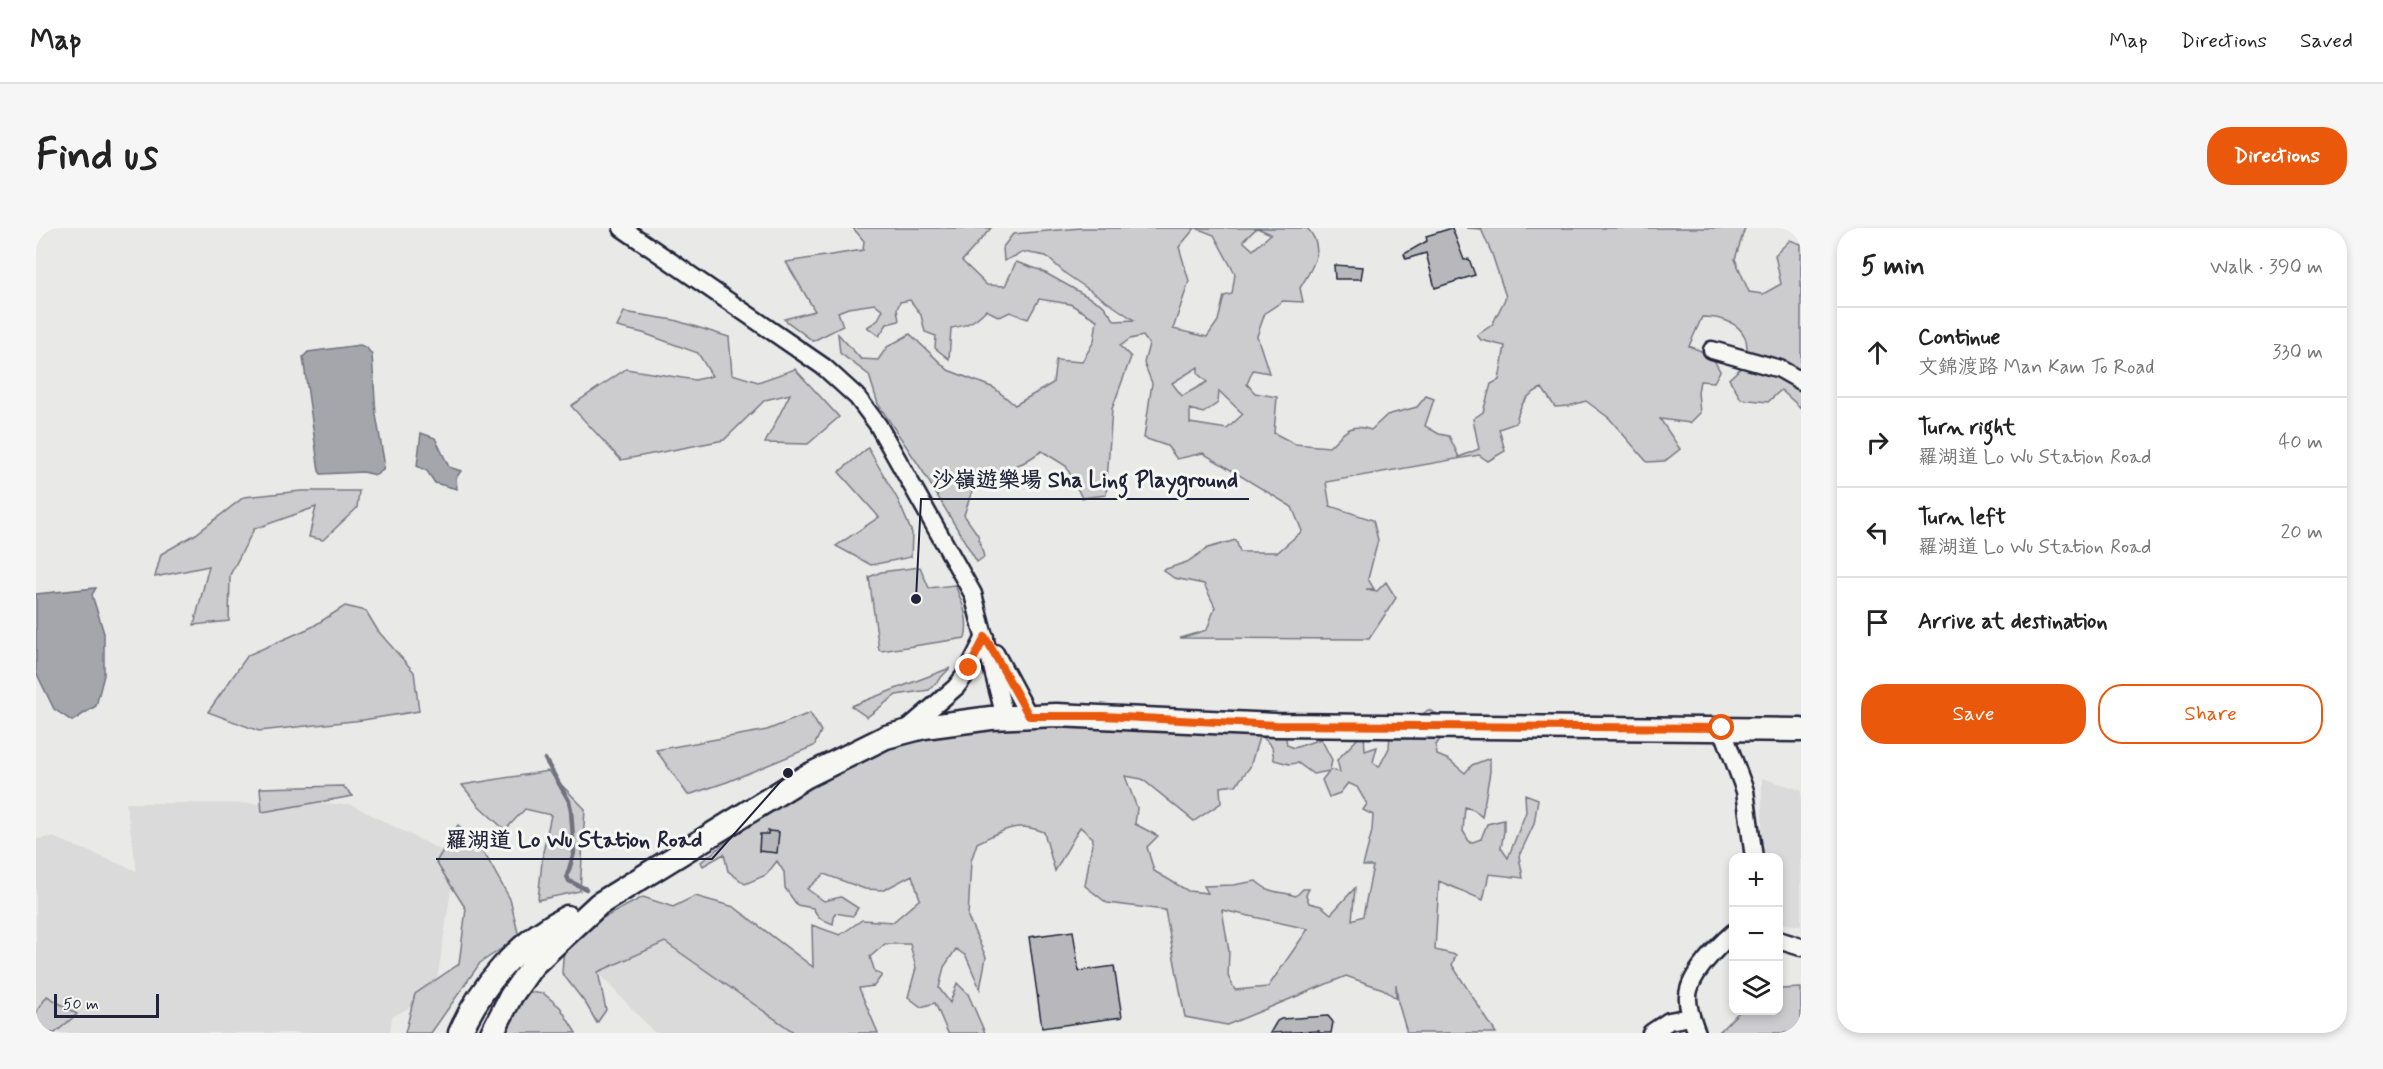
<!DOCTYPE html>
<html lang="en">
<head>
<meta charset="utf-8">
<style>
	body { margin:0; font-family:Mynerve,"LXGW WenKai TC",sans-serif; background:#f6f6f6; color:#222 }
	.controls { position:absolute; right:18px; bottom:18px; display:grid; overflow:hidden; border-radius:12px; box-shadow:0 3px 9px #0003 }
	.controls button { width:54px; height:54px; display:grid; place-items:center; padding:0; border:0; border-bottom:2px solid #e0e0e0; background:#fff; color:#222; font:30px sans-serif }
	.scale { position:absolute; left:18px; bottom:15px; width:105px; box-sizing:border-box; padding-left:6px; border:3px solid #22223b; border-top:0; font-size:16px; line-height:21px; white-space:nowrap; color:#22223b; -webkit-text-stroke:4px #f6f6f2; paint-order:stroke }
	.stop { position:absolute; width:18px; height:18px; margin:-14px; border:4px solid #ea580c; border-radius:50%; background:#fff }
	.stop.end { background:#ea580c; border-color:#fff; box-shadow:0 2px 6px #0008 }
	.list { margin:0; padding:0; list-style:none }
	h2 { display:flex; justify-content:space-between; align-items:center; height:78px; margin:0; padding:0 24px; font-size:26px }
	h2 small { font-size:20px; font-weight:400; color:#767676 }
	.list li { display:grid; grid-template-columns:39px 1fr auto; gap:18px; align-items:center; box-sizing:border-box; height:90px; padding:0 24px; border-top:2px solid #e0e0e0 }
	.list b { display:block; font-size:22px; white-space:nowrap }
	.list p { margin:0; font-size:20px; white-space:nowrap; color:#767676 }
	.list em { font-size:20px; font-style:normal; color:#767676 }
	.actions { display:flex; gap:12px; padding:18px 24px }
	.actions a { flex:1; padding:14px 0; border:2px solid #ea580c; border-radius:24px; text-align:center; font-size:21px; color:#ea580c }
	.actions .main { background:#ea580c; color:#fff }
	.icon { flex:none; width:33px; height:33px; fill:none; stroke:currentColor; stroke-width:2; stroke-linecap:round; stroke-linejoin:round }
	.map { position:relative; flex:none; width:1765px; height:805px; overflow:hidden; border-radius:24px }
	header { display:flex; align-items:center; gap:36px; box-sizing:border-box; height:84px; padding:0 30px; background:#fff; border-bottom:2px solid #e0e0e0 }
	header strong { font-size:28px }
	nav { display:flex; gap:33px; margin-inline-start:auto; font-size:21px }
	.intro { display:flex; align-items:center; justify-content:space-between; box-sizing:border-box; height:144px; padding:0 36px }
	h1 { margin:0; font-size:42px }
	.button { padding:15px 27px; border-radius:24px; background:#ea580c; color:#fff; font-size:21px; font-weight:700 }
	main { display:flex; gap:36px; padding:0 36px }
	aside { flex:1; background:#fff; border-radius:24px; box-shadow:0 3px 9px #0003 }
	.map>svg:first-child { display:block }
</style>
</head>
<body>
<header>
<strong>Map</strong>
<nav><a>Map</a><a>Directions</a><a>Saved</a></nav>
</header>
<div class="intro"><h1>Find us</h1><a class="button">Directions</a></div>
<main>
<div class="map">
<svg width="1765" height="805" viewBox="0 0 1765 805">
	<rect width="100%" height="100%" fill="#e9e9e7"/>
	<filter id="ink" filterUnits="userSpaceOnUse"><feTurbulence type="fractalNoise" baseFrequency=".0167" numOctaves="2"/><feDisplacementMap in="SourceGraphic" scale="12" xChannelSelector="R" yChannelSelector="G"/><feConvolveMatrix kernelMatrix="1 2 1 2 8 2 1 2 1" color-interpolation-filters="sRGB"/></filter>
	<g filter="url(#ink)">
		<g fill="#dadada">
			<path d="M1726,550L1765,562V698L1743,695L1742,630H1726Z"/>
			<path d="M90,575L314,576L420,630L399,766L356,789L354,805H0V611L17,609L101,643Z"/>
			<path d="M629,714L759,805H619L562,745Z"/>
		</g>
		<g fill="#ccccce" stroke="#777784" stroke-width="1.5" fill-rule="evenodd">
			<path d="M817,0H955L926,33L951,57L969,58L980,34L1004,42L1067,77L1079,93L1098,92L1030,46L1010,28L988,24L968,33L967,19L977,6L1045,0H1159L1143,19L1153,53L1137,101L1171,109L1182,93L1188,68L1196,66L1199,46L1178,7L1160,0H1271C1291,21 1276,40 1264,60L1267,74L1247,73L1229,85L1221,108L1233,145L1217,142L1211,156L1219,165L1241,169L1238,205L1259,216L1293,219C1308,205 1313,194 1335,202L1351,187L1381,179L1390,168L1398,171L1389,198L1403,206L1413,208L1423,229L1443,221L1437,191L1447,184L1455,156L1463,152L1469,118L1445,112L1441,107L1456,97L1470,69L1456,26L1445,1L1430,0H1709L1699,31L1713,64L1727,66L1745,56L1739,27L1754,12L1765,16V180L1745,162L1732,174L1705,171L1693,151L1711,134C1711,127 1712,115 1709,109C1702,93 1682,89 1666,89L1653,118L1675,127L1684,143L1678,154L1664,153L1662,164L1664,185L1654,195L1624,191L1644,221L1629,233L1611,234L1573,190L1550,173L1533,178L1519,179L1506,160C1489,167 1483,178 1480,195L1463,201L1469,223L1452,233L1443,227L1290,254L1294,278L1337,292L1342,312L1332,351L1338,361H1330L1341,363L1350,354L1360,370L1333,411L1144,410L1171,402L1179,379L1168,356L1138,350L1127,342L1151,334L1172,320L1200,312L1204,324H1242L1266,303L1256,279L1167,225L1141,231L1131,218L1108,210L1116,155L1108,135L1113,116L1107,108L1094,111L1084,118L1095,129L1076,181L1070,267L1046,270L1030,238L1006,223L987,235L947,248L936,263L928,287L942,307L948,329L941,334L886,242L842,176L833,147L804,125L802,106L825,131L842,132L851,119L874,106L912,142L958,160L979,177L1017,155L1020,132L1046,134L1058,113L1061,92L1034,76L1003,71L992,91L974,84L964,89L950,82C939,93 931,98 915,100L913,131L899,120L900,108L889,104L885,87L874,72L864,74L861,81L863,93L851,96L843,108L831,99L841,93L847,82L839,76L812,80L802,84L807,98L777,113L748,91L779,83L750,34L827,22L828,13ZM1221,0L1235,6L1217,22L1207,13ZM1162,139V146L1171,154L1146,168L1136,155ZM1183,163L1207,186L1191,201L1154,195V181L1167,185L1182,175Z"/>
			<path d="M588,84L638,92L693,109L696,146L722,154L759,141L803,189L772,216L729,215L754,166L729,172L688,212L585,232L535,178L590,141L659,152L676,148L662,125L607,105L581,99Z"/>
			<path d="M832,220L862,272L876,305L875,329L835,337L800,318L843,289L803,244Z"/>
			<path d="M265,263H323L321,280L287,312L273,309L280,279L218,301L194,347L193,393L158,397L173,338L119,349L125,326L160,306L208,269Z"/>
			<path d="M884,339L893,360L919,357C926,375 934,390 929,410L845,423L843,422L833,349L845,344Z"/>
			<path d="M309,378L330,383L342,403L378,444L383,483L327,492L223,503L172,484L212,427L276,399Z"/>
			<path d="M914,440L893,462L860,467L831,489L815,478Z"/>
			<path d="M1392,482L1404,487L1407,507L1400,517L1401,527L1413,532L1429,545L1436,537L1454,530V544L1446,589L1438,582L1429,579L1427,603L1434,615L1445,611L1451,596L1468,592V603L1465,620L1472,630L1490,584L1489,566L1502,571L1498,596L1483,628L1487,650L1453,646L1447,672L1403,653L1399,722L1420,727L1416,737L1460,805H1371L1362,774L1360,756V770L1347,761L1310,748L1191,797L1149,789L1129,682L1071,675L1049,658L1057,610L1044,599L1019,643L1008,604C978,593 968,602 941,615L935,633L932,689L950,729L944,761L930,728L920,721L908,739L903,760L914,775L921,755L932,766L949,805H912L899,775L885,779L872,769L880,740L874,716H849L834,729L839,744L846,747L838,758L823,760L842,805H759L629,714L562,744L570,782L561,795L550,776L526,745L528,718L547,698L571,688L607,669L637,679L659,668L698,679L777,739L776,697L804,707L826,692L857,694L884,671L876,647L848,662L829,661L788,646L771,661L788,673L805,669L822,680L817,688L799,685L797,696L783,690L777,680L761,677L749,660L748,644L741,633L730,647L709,656L692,643L688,626L667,638L665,634L717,593L757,556L905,496L1248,498L1251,517L1258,520L1285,511L1296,532L1294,542L1304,544L1301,532L1328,504L1329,523L1341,519L1337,534L1343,539L1353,520L1354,505L1366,501ZM1224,506L1236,519L1238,532L1253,536L1262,535L1277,546L1293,543L1286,552L1293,569L1304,565L1312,555L1321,559L1331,576L1327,582L1337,587L1336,603L1327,638H1337L1327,688L1316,692L1319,660L1295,686L1285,678L1273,675L1270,667L1273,661H1267L1260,668C1241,662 1236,667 1220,653L1197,657L1168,658L1172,665L1152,663L1118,643L1111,619L1122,608L1099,596L1101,580L1089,548L1106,551L1158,593L1185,575L1184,559L1200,557L1214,539ZM1186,682L1272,701L1232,759L1199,762L1192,748L1193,723Z"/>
			<path d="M774,485L785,503L778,518L691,554L652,567L620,522L731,502Z"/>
			<path d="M512,543L549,581L544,663L502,672L507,624L515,587L489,581L469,602L443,578L426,557Z"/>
			<path d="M307,558L317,568L226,584L224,560Z"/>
			<path d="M422,597L451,630L474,671L483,709L444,735L395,805H369L379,766L423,736L430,681L400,634Z"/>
			<path d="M1765,760V805H1682L1704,783L1742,782L1743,761Z"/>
			<path d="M486,763L508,766L524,779L540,805H465Z"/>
			<path d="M11,768L41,786L19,805H0V784Z"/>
		</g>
		<g fill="#a5a5ac" stroke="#71717f" stroke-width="1.5">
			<path d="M324,117L331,120L336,127L340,187L348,233L347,242L340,247L327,244L285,246L283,243L267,129L272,124Z"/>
			<path d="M385,205L399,210L413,239L425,243L420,250L421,261L399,255L391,243L381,238Z"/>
			<path d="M60,360L56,367L68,405V447L60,478L36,493L18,481L0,444V366Z"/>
		</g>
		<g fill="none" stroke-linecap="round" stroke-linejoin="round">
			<path stroke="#71717f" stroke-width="4.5" d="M509,531L533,573L535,582L538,625L531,648L533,653L550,661"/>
		</g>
		<g fill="#b8b8bc" stroke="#22223b" stroke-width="1.5">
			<path d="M1416,0L1428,32L1433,31L1439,47L1399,60L1390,25L1370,31L1368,26L1391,13L1390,8Z"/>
			<path d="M1298,37L1327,39L1325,51H1299Z"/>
			<path d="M732,603L743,604L741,625L723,623L724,606H732Z"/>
			<path d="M1037,703L1043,743L1078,738L1086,789L1006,800L993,709Z"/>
			<path d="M1292,788L1297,794L1295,805H1283V803L1234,805L1241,793L1245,791Z"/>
		</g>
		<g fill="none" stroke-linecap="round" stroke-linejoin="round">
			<defs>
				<g id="minor">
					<path d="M586,0L788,139L821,169L842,197L937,366L969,489"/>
					<path d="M1676,122L1744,141L1765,153"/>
					<path d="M959,425L993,488"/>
					<path d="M1686,500L1709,563L1718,630"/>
					<path d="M870,502L920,459L930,446L949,409"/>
					<path d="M1742,712L1765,719"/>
					<path d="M1615,805L1633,793L1655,789"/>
					<path d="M1661,805C1657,794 1651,781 1652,768C1653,747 1682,718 1698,704"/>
				</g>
				<g id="major">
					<path d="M424,805C445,757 483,713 531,689"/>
					<path d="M456,805L475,768L497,737L563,676L769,549L850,509L888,499L955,490L1020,487L1240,497L1765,502"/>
				</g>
			</defs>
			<use href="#minor" stroke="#22223b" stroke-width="21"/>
			<use href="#major" stroke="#22223b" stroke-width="27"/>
			<use href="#minor" stroke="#f6f6f2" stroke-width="16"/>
			<use href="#major" stroke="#f6f6f2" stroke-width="22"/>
		</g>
	</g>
	<g fill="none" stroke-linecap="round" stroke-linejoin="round" filter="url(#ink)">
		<path stroke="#ea580c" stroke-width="8" d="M933,440L949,409L993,488H1067L1240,497L1686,500"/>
	</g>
	<path fill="none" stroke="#22223b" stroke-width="2" d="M880 371L885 271H1213M752 545L676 631H400"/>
	<g fill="#22223b" stroke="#f6f6f2" stroke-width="2">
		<circle cx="880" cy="371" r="6"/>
		<circle cx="752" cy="545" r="6"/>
	</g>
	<g font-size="22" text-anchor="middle" font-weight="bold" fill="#22223b" stroke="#f6f6f2" stroke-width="6" stroke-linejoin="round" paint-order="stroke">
		<text x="1049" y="259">沙嶺遊樂場 Sha Ling Playground</text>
		<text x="538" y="619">羅湖道 Lo Wu Station Road</text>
	</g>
</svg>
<div class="controls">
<button>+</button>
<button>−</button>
<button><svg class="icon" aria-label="layers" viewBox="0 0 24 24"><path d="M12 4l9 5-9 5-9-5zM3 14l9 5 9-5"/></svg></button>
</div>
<div class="scale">50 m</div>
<div class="stop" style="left:1686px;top:500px"></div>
<div class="stop end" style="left:933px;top:440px"></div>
</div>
<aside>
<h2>5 min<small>Walk · 390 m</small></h2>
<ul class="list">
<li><svg class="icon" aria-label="ahead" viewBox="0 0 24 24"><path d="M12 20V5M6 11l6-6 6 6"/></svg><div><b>Continue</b><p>文錦渡路 Man Kam To Road</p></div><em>330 m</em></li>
<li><svg class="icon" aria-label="right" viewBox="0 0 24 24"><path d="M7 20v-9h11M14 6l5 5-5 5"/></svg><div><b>Turn right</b><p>羅湖道 Lo Wu Station Road</p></div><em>40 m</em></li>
<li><svg class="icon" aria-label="left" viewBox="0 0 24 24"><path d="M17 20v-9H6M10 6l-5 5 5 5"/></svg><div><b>Turn left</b><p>羅湖道 Lo Wu Station Road</p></div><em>20 m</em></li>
<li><svg class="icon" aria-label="arrive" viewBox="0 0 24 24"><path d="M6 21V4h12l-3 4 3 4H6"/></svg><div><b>Arrive at destination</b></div></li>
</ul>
<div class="actions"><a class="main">Save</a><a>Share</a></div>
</aside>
</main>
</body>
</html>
